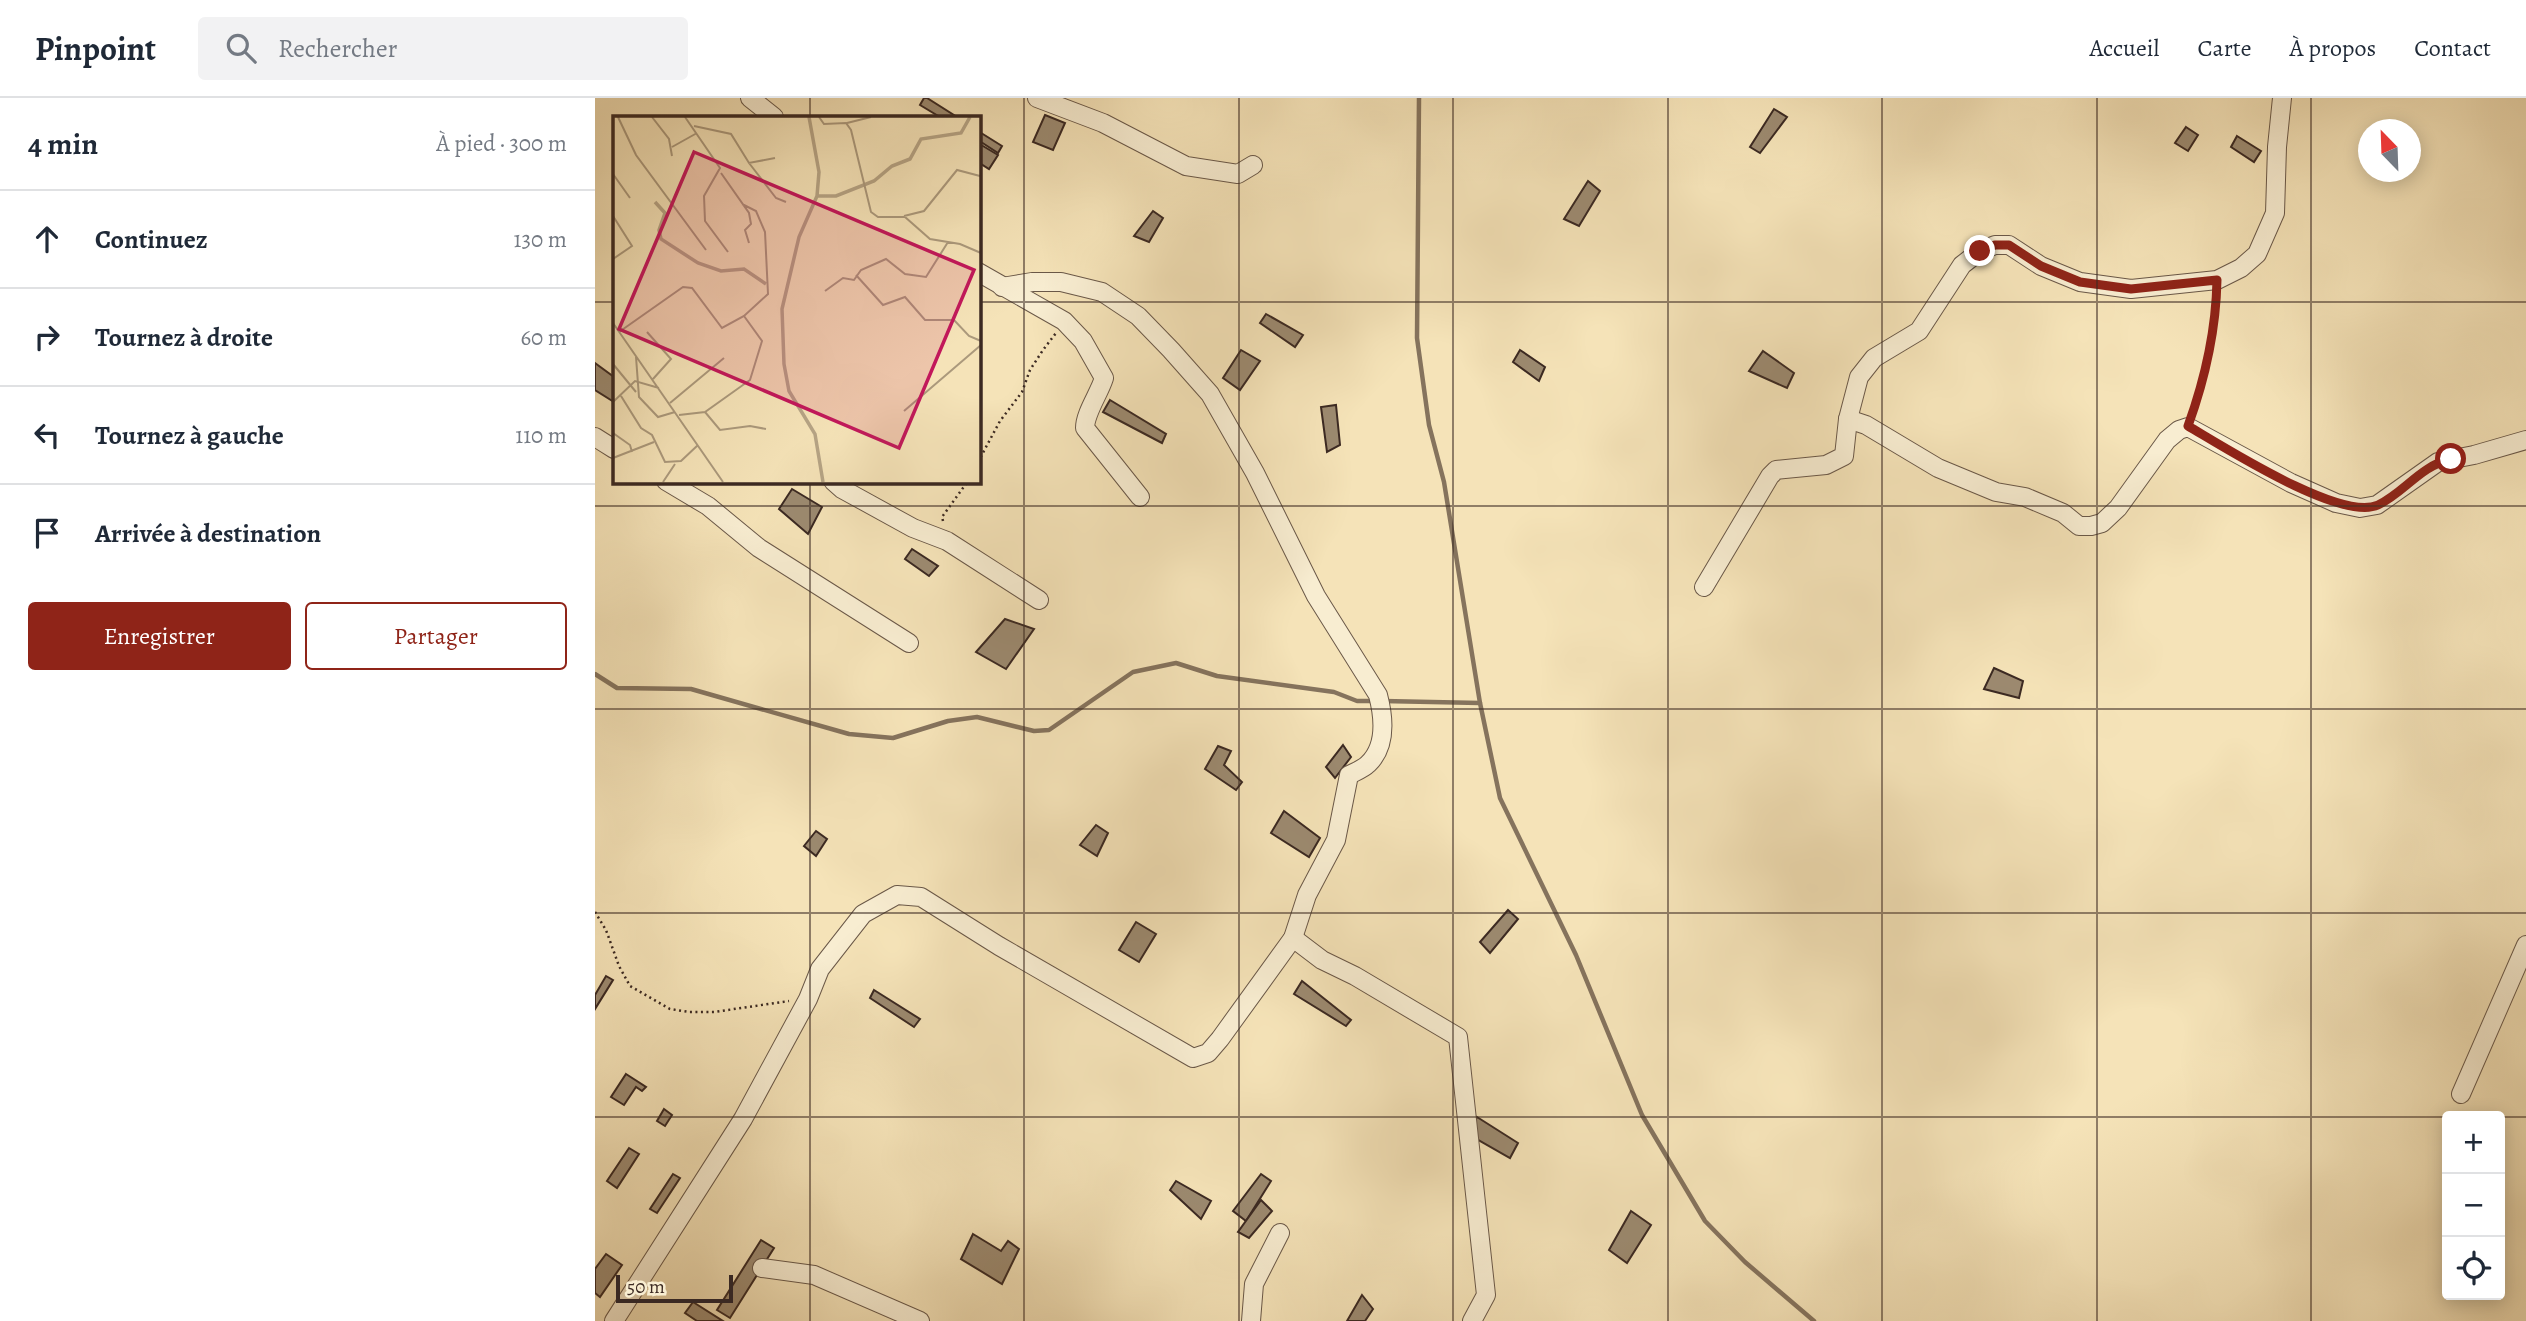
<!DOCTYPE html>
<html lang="fr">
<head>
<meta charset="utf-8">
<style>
	body { margin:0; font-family:Alegreya,serif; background:#f2f2f3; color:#1f2937 }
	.controls { position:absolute; right:21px; bottom:21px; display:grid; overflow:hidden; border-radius:7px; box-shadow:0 4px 18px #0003 }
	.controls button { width:63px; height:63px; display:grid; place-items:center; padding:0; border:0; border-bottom:2px solid #e0e1e3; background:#fff; color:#1f2937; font:35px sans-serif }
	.compass { position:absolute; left:1763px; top:21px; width:63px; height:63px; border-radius:50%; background:#fff; box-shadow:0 4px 18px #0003; rotate:337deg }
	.scale { position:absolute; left:21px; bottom:18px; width:117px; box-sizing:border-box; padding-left:7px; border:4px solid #3b2922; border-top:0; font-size:19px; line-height:24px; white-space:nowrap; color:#3b2922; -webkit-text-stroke:5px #f8edd1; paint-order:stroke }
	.stop { position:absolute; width:21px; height:21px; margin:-16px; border:5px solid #8f2418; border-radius:50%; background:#fff }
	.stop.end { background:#8f2418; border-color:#fff; box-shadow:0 2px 7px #0008 }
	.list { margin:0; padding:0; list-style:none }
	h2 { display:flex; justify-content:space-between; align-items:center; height:91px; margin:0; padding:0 28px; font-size:30px }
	h2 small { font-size:23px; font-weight:400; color:#747a83 }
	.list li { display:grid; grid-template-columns:46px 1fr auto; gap:21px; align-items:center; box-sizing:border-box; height:98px; padding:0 28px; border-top:2px solid #e0e1e3 }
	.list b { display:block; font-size:26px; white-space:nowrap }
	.list em { font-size:23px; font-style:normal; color:#747a83 }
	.actions { display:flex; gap:14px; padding:21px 28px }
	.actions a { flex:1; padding:16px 0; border:2px solid #8f2418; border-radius:7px; text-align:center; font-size:24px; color:#8f2418 }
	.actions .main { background:#8f2418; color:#fff }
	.icon { flex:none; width:38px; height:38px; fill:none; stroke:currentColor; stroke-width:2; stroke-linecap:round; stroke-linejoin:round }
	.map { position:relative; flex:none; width:1931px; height:1223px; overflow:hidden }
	header { display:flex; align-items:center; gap:42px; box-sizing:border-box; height:98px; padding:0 35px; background:#fff; border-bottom:2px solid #e0e1e3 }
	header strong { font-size:33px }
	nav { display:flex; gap:38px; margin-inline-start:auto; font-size:24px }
	.search { width:490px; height:63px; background:#f2f2f3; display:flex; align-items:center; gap:18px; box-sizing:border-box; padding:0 24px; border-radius:7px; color:#747a83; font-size:26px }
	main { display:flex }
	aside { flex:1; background:#fff }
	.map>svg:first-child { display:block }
</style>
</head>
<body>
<header>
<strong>Pinpoint</strong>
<div class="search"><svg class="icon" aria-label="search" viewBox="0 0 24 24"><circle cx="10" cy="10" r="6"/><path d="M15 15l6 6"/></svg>Rechercher</div>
<nav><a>Accueil</a><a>Carte</a><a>À propos</a><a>Contact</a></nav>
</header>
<main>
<aside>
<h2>4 min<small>À pied · 300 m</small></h2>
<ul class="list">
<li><svg class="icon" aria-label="ahead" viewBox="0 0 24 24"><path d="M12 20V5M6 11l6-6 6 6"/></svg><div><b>Continuez</b></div><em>130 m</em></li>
<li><svg class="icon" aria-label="right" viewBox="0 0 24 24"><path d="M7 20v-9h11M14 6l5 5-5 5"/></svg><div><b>Tournez à droite</b></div><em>60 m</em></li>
<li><svg class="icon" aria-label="left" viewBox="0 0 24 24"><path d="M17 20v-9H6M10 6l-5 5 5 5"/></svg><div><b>Tournez à gauche</b></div><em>110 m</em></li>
<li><svg class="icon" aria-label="arrive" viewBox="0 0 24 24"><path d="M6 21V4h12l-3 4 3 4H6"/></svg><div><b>Arrivée à destination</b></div></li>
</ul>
<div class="actions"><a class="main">Enregistrer</a><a>Partager</a></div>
</aside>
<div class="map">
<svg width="1931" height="1223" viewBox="0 0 1931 1223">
	<rect width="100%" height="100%" fill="#f5e3b8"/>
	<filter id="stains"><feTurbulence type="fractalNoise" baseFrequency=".00286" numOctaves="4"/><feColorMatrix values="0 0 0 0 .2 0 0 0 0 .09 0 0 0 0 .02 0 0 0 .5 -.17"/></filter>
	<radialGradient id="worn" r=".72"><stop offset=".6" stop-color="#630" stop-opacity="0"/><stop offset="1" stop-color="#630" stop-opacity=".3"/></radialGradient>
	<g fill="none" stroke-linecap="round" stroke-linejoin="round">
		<g stroke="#85735d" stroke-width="4.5">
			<path d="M824,0L822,240L834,327L849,384L885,605L905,700L981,857L1047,1017L1110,1123L1150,1164L1219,1223"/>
			<path d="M0,576L22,590L96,591L254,636L298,640L353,623L382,619L439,633L454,632L538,574L581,565L622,578L739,594L762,603H779"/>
			<path d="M788,603L885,605"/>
		</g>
	</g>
	<g fill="#9c8a70" stroke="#3b2922" stroke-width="2">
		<path d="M329,0H332L362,19H345L325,7Z"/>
		<path d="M1179,11L1192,19L1165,55L1155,49Z"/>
		<path d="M450,17L470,25L458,52L438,44Z"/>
		<path d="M1591,29L1603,37L1593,53L1580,45Z"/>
		<path d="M383,33L407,48L403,55L383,42Z"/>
		<path d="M1642,38L1666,53L1659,64L1636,49Z"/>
		<path d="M383,45L403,57L394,71L383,64Z"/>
		<path d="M993,83L1005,93L984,128L969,121Z"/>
		<path d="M558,113L568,120L554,144L539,138Z"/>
		<path d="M671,216L708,237L700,249L665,225Z"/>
		<path d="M646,252L665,263L645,292L628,280Z"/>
		<path d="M925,252L950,269L944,283L918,264Z"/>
		<path d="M1168,253L1199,275L1192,290L1154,273Z"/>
		<path d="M0,265L19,279V304L0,292Z"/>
		<path d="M515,302L571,336L567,345L508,314Z"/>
		<path d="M741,307L745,347L732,354L726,309Z"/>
		<path d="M197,391L227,409L213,436L184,411Z"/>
		<path d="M317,451L343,468L334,478L310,461Z"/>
		<path d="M410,521L439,531L411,571L381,554Z"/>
		<path d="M1399,570L1428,583L1424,600L1389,591Z"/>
		<path d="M748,647L756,659L740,680L731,669Z"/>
		<path d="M623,648L636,653L629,667L647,684L641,692L610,671Z"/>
		<path d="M689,713L725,740L714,759L676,735Z"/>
		<path d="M501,727L513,735L502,758L485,747Z"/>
		<path d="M221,733L232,741L221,758L209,748Z"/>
		<path d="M913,812L923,821L895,855L885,844Z"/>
		<path d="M541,824L561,836L544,864L524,852Z"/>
		<path d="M11,878L18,882L0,911V897Z"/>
		<path d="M707,883L756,922L751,928L699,896Z"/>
		<path d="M279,892L325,921L319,929L275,900Z"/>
		<path d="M31,976L51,989L47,993L41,989L29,1007L16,999Z"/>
		<path d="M69,1011L77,1017L70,1028L62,1023Z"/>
		<path d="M882,1019L923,1045L915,1060L873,1036Z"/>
		<path d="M34,1050L44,1056L22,1090L12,1083Z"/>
		<path d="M78,1076L85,1080L62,1115L55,1111Z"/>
		<path d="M666,1076L676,1083L651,1123L638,1113Z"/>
		<path d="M581,1083L616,1103L606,1121L575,1092Z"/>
		<path d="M666,1102L677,1113L654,1140L643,1134Z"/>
		<path d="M1036,1113L1056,1127L1032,1165L1014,1152Z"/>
		<path d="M378,1136L406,1153L413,1143L424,1151L407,1186L366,1161Z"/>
		<path d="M166,1142L179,1150L135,1220L122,1212Z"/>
		<path d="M11,1156L27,1167L5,1199L0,1195V1171Z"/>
		<path d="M767,1197L778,1211L770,1223H752Z"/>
		<path d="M98,1204L128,1223H102L90,1215Z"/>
	</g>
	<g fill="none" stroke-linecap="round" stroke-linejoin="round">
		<defs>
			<g id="street">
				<path d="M155,0L179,19"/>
				<path d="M442,0L508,25L591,68L643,76L658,67"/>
				<path d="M383,174L469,223L488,243L509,280C504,296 490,315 490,330L545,399"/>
				<path d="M1253,321L1271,327L1343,370L1401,394L1430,399L1468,415L1484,428H1496L1507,425L1523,410L1572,342L1584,332L1593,329L1696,385L1741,405L1765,410L1782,407L1843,364L1879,357L1931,342"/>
				<path d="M0,339L19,351"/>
				<path d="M71,383L113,408L164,450L314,545"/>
				<path d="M238,383L247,391L318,430L352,443L444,502"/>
				<path d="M1109,489L1175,378L1181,372L1231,367L1249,358L1253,321L1264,279L1279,260L1324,233L1367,167L1385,153L1400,147H1414L1446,168L1485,184L1536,191L1622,182L1646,170L1662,156L1680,115L1682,49L1687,0"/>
				<path d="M698,840L727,862L760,878L863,939L891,1197L877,1223"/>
				<path d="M1866,996L1931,847"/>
				<path d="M167,1170L219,1177L325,1223"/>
				<path d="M19,1223L148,1021L213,901L225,871L268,816L302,797L326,799L404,848L598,960L613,955L625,941L698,840L712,797L741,742L754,677C760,674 768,671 773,666C792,648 789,620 783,597L721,498L660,375L615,296L576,252L543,218L507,194L466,184H437L407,189"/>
				<path d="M656,1223L659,1186L685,1135"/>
			</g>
		</defs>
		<use href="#street" stroke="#6a5848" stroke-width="20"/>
		<g stroke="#3b2922" stroke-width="2.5" stroke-dasharray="2 3.5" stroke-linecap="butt">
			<path d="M1598,313L1612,268L1622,200"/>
			<path d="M383,364L405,323L427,294L435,272L448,252L461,235"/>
			<path d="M348,423L347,419L373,383"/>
			<path d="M0,814L11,832L24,868L35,888L75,911L94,914H119L194,903"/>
		</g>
		<use href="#street" stroke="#f8edd1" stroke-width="18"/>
	</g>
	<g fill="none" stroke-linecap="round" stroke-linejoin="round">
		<path stroke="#8f2418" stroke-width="9" d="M1385,153L1400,147H1414L1446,168L1485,184L1536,191L1622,182C1621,234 1610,281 1593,328C1629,349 1746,424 1783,407C1810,394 1825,368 1856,361"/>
	</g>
	<path fill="none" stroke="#3b2922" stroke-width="2" stroke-opacity="0.55" d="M215,0V19M429,0V1223M644,0V1223M858,0V1223M1073,0V1223M1287,0V1223M1502,0V1223M1716,0V1223M0,204H19M383,204H1931M215,383V1223M0,408H1931M0,611H1931M0,815H1931M0,1019H1852M1905,1019H1931"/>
	<g transform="translate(18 18)">
		<rect width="368" height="368" fill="#f5e3b8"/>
		<path fill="none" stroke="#b6a485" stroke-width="3.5" d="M196,1L206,56L204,80L186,121L169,193L171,248L176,275L202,318L210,366M204,80H223L261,65L279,50L297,43L308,23L348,17L357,1M42,86L52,97L46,114L48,123L85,147L108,155L131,153L153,168"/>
		<path fill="none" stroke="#ab997c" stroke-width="2" d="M5,1L23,39L93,134M39,1L56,23L59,40M72,1L107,52L91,80L92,105L115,136M206,1L211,8L233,7L238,14L258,96L265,101H292L317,123L347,128L368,137M234,7L258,1M81,10L118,18L136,47L162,42M59,31L84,17M136,47L163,82L173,86M108,57L136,97L138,108L132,114L136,127M0,58L17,82M0,100L19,130L0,143M291,100L311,95L344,54L367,60M243,159L270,189L292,181L312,204H341L356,220L368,225M212,175L230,162L241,164L248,154L273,143L292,158L313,161L335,126M0,207L110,366M6,216L70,171L79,172L109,212L131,200L155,178L152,116L143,95L129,88M34,216L58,243L40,263M23,241L26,281L45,301L62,296M0,248L23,276M8,280L28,312L39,319L52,346L68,345L85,329M0,286L22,265L46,272M57,287L111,242M291,295L368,229M92,296L107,314L137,310L153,313M66,299L92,296L137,264L149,225L131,200M0,317L17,329L19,336M0,342L41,326M50,366L62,348"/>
		<path fill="#c2185b" fill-opacity="0.15" stroke="#c2185b" stroke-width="3.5" d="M81,36L361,154L286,332L6,213Z"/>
		<rect width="368" height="368" fill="none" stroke="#3b2922" stroke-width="3.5"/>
	</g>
	<rect width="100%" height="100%" filter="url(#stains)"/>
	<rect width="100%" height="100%" fill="url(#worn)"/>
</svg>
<div class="controls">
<button>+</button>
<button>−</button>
<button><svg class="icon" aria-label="locate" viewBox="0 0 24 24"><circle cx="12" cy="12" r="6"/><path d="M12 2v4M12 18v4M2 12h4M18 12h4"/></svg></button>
</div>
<svg class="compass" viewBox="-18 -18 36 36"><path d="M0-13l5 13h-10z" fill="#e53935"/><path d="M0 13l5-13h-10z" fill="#747a83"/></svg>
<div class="scale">50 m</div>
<div class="stop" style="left:1856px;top:361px"></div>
<div class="stop end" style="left:1385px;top:153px"></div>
</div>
</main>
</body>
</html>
